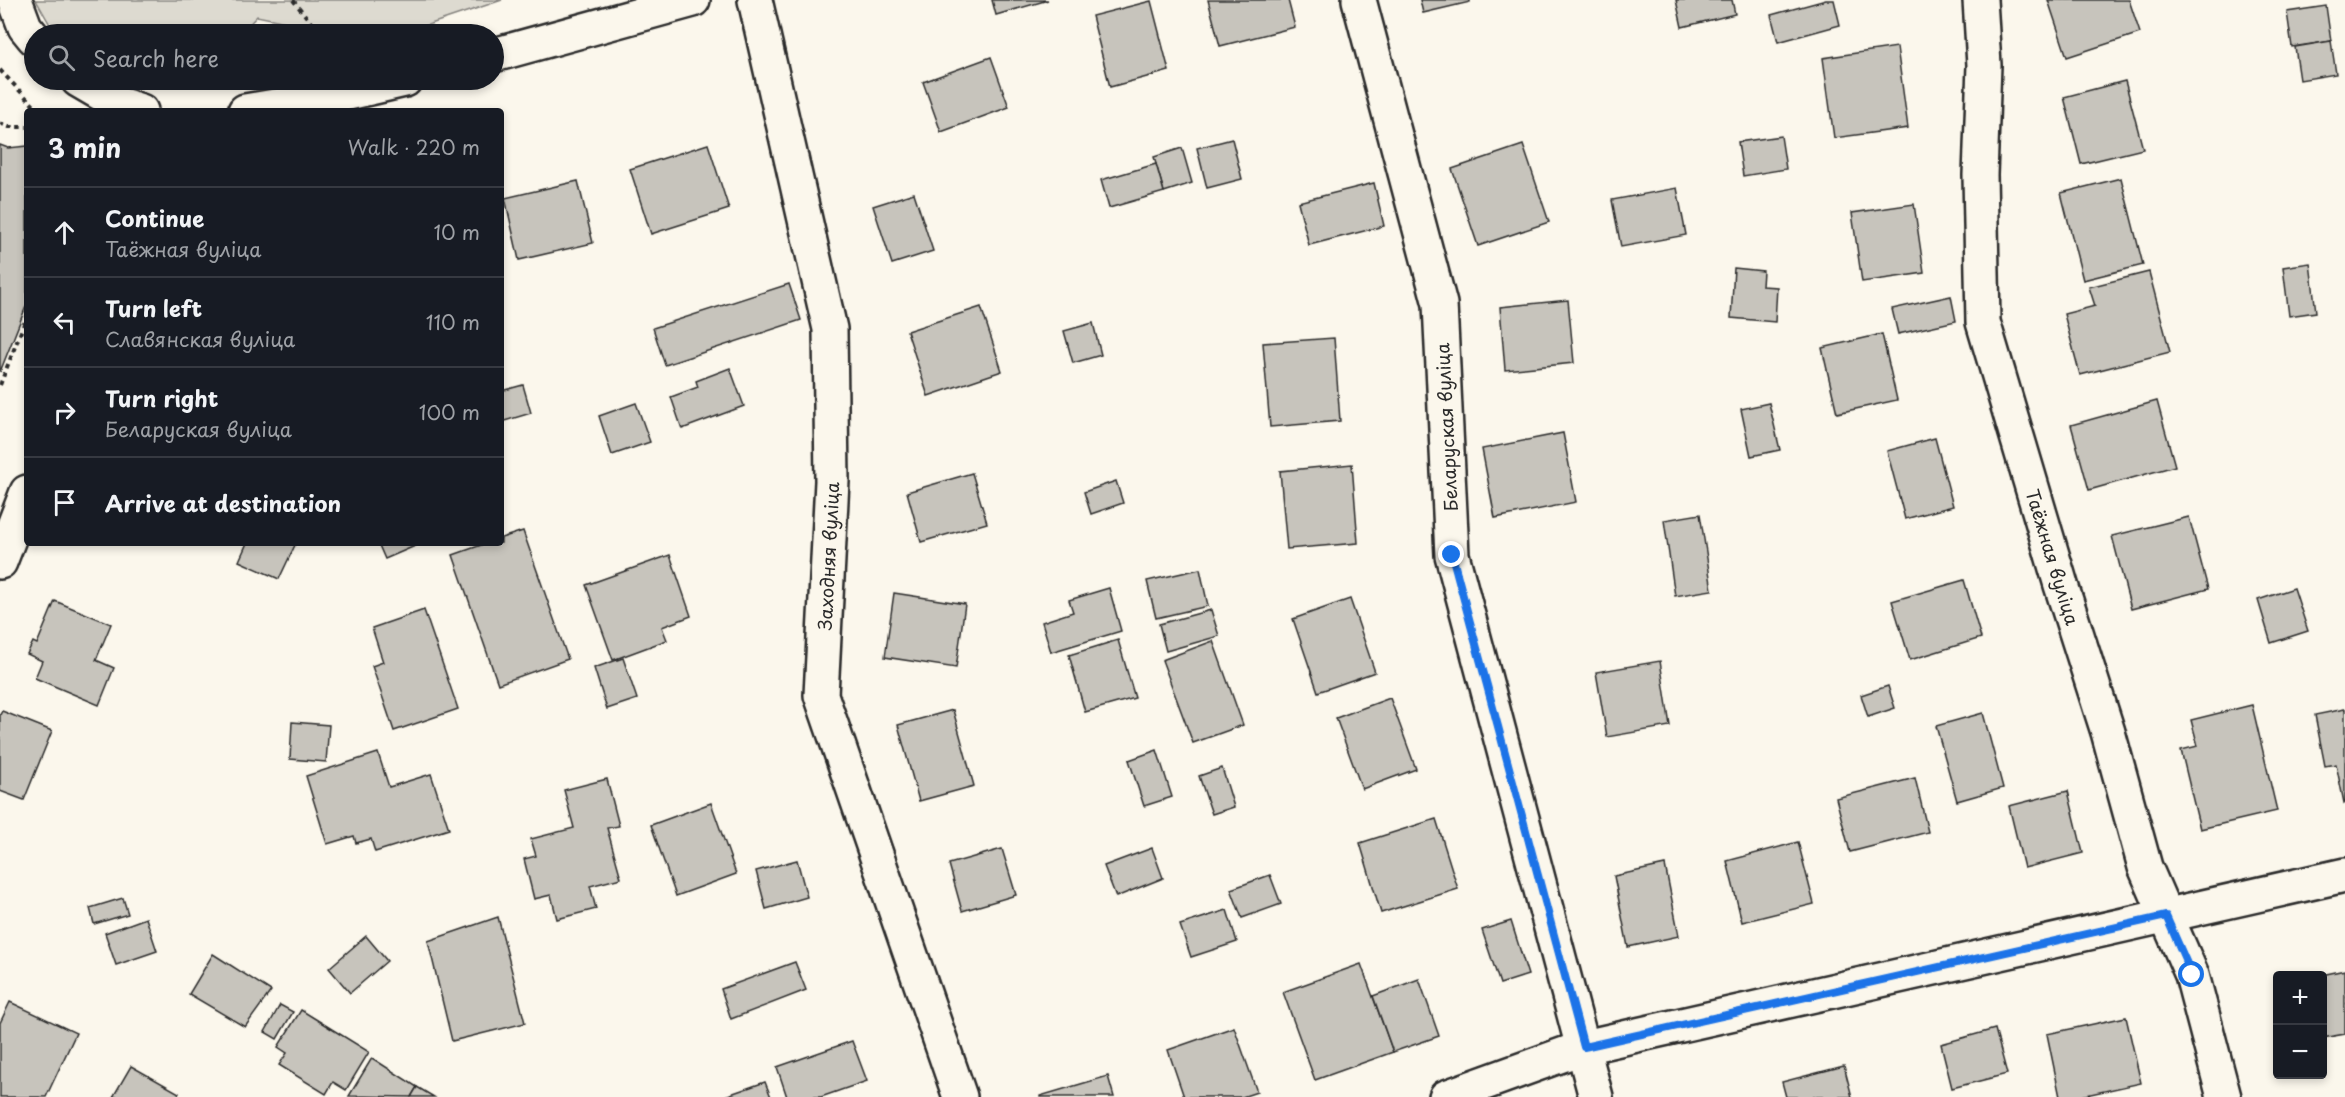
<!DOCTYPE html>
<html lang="en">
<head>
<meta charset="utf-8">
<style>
	body { margin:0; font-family:"Playpen Sans",sans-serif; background:#242831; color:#f1f3f6 }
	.controls { position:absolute; right:18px; bottom:18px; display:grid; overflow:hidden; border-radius:6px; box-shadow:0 3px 9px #0003 }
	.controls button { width:54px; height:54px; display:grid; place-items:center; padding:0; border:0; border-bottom:2px solid #363941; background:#171b24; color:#f1f3f6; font:30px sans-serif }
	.stop { position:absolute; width:18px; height:18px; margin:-14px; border:4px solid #1a73e8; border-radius:50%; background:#fff }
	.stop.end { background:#1a73e8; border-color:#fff; box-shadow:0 2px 6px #0008 }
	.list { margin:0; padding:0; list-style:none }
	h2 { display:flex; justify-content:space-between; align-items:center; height:78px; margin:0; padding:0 24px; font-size:26px }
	h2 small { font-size:20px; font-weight:400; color:#9ea1a6 }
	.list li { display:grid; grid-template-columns:39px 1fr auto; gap:18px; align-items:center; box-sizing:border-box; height:90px; padding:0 24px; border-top:2px solid #363941 }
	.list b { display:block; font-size:22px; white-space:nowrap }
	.list p { margin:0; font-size:20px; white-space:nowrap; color:#9ea1a6 }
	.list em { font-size:20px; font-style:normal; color:#9ea1a6 }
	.icon { flex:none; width:33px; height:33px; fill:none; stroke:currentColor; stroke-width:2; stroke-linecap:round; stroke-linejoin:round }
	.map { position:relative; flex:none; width:2345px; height:1097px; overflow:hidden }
	.search { position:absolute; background:#171b24; box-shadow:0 3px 9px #0003; left:24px; top:24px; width:480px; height:66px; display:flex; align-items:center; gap:15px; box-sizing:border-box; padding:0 21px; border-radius:33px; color:#9ea1a6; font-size:22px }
	.panel { position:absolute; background:#171b24; box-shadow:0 3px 9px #0003; left:24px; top:108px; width:480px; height:438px; border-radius:6px }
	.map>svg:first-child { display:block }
</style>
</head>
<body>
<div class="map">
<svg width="2345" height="1097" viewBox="0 0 2345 1097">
	<rect width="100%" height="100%" fill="#fbf7ec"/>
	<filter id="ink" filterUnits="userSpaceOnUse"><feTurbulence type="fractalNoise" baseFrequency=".0167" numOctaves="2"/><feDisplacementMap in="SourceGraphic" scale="12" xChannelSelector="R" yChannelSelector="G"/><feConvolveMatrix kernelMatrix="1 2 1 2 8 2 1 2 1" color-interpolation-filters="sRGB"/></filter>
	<g filter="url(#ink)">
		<path fill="#dddad0" stroke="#84827e" stroke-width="1.5" d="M36,0H502L401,34H309L296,24L257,16L240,34H59L53,30Z"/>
		<g fill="#c7c4bc" stroke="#2b2b2b" stroke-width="1.5">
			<path d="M992,0H1048L996,15Z"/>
			<path d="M1208,0H1288L1295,27L1220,46Z"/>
			<path d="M1420,0H1470V2L1423,13Z"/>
			<path d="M1676,0H1732L1735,14L1682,27Z"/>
			<path d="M1826,0H1834L1840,25L1778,42L1771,15Z"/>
			<path d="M2048,0H2129L2140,33L2067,57Z"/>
			<path d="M1151,1L1169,71L1110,87L1092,16Z"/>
			<path d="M2326,6L2331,41L2292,47L2287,12Z"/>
			<path d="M2331,41L2336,74L2300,80L2295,47Z"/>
			<path d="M1897,47L1908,128L1834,138L1823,58Z"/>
			<path d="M991,57L1009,107L941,132L923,82Z"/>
			<path d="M2125,81L2143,149L2081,164L2064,97Z"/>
			<path d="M1781,136L1786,169L1743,176L1738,142Z"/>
			<path d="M1232,139L1242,179L1207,188L1197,148Z"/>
			<path d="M708,144L729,209L651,234L630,169Z"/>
			<path d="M0,145L8,148L27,146V304L0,372Z"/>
			<path d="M1523,145L1549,222L1478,246L1452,169Z"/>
			<path d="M1182,148L1192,183L1164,192L1154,157Z"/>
			<path d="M1156,164L1164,192L1109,208L1101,180Z"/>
			<path d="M2121,178L2143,265L2083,280L2061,193Z"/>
			<path d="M578,181L593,243L519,260L505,198Z"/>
			<path d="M1374,183L1384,226L1309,245L1298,202Z"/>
			<path d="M1677,188L1686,235L1621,247L1612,200Z"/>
			<path d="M914,193L933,251L892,264L873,206Z"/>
			<path d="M1914,204L1924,273L1862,282L1852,213Z"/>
			<path d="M2310,263L2316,312L2289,316L2283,267Z"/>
			<path d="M1734,268L1763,271L1762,286L1777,287L1775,322L1731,318Z"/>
			<path d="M2149,272L2170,352L2080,375L2064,314L2095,306L2089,287Z"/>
			<path d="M789,284L801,320L665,365L653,328Z"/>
			<path d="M1951,296L1956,321L1898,334L1892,309Z"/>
			<path d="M1568,300L1574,363L1505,370L1500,307Z"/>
			<path d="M981,307L1002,371L928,396L907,331Z"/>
			<path d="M1093,323L1101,355L1073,363L1064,331Z"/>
			<path d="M1882,334L1897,400L1837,413L1822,348Z"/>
			<path d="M1334,338L1340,421L1270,427L1263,343Z"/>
			<path d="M730,368L744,406L682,429L671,397L698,387L696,381Z"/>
			<path d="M523,385L531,413L501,422V391Z"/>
			<path d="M2157,401L2175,466L2089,490L2071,425Z"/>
			<path d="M636,403L650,442L612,455L599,416Z"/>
			<path d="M1769,403L1780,450L1751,456L1741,409Z"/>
			<path d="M1563,433L1576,502L1495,518L1482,449Z"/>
			<path d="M1935,438L1953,506L1905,519L1887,451Z"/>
			<path d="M1352,464L1358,543L1287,549L1280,471Z"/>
			<path d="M972,473L987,523L921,542L907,492Z"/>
			<path d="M1116,481L1123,503L1091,514L1084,492Z"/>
			<path d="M1700,514L1712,590L1675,596L1664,520Z"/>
			<path d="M2189,517L2208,589L2131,609L2112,536Z"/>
			<path d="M523,531L568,659L498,684L453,555L487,543H501V538Z"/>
			<path d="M247,543H296L279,579L239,561Z"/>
			<path d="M378,543H422L385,559Z"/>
			<path d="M670,555L691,616L662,627L667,640L613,660L586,585Z"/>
			<path d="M1200,569L1208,606L1156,618L1147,581Z"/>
			<path d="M1964,580L1981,638L1910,660L1892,601Z"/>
			<path d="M1109,588L1121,631L1051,652L1042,622L1073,612L1069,600Z"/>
			<path d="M2294,588L2308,631L2271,643L2258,600Z"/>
			<path d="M894,593L965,604L956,668L885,657Z"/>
			<path d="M1350,599L1375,672L1318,692L1293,619Z"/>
			<path d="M55,601L111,624L96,660L114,668L99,705L35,678L42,661L27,654L33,642L37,644Z"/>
			<path d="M424,610L458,709L394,731L372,666L383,662L372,628Z"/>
			<path d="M1211,610L1219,636L1166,651L1159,624Z"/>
			<path d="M1118,640L1135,698L1085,712L1069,655Z"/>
			<path d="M1213,641L1243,725L1193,743L1162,660Z"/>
			<path d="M623,658L637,699L607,709L594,668Z"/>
			<path d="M1660,661L1670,726L1607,737L1596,672Z"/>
			<path d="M1888,686L1895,708L1868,717L1861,695Z"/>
			<path d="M1390,698L1416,769L1362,789L1336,718Z"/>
			<path d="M2252,705L2277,811L2200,829L2181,750L2198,746L2191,720Z"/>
			<path d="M2345,709V802L2344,803L2336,764L2325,766L2315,715Z"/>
			<path d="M953,710L974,786L919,801L898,725Z"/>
			<path d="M2,711L52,731L24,800L0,791V715Z"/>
			<path d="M1983,713L2003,788L1957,801L1936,726Z"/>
			<path d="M292,722L329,725L326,762L290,759Z"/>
			<path d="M1157,750L1172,797L1144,806L1129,760Z"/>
			<path d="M378,753L389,787L431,774L449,829L375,852L371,839L356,843L354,836L327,844L306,776Z"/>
			<path d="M1222,768L1234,807L1212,814L1199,776Z"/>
			<path d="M1915,778L1928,832L1850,852L1836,798Z"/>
			<path d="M607,779L619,826L607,828L621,878L590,886L596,909L557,919L551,895L534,899L524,859L536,856L531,839L574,828L564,790Z"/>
			<path d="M2068,791L2083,853L2024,868L2009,806Z"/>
			<path d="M711,803L736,874L676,896L651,825Z"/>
			<path d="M1436,819L1458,889L1381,913L1360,843Z"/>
			<path d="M1798,842L1814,904L1742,922L1727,861Z"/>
			<path d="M1152,848L1163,878L1116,897L1104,866Z"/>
			<path d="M1002,849L1016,895L962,911L949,864Z"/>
			<path d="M797,860L807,897L766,909L756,871Z"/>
			<path d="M1665,865L1679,936L1628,947L1614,876Z"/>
			<path d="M1270,875L1281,904L1242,918L1231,889Z"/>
			<path d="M123,898L128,914L94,924L90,908Z"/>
			<path d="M1227,910L1237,942L1191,957L1180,925Z"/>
			<path d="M498,917L525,1023L452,1041L428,941Z"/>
			<path d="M146,918L157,951L116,965L105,933Z"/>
			<path d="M1511,921L1528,975L1500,984L1482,930Z"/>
			<path d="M366,936L387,961L350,993L329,968Z"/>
			<path d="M213,954L271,991L245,1027L189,994Z"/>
			<path d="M795,962L806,990L731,1019L721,989Z"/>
			<path d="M1361,964L1393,1052L1315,1080L1283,992Z"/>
			<path d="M2345,970V1034L2322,1038V976H2317Z"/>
			<path d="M1419,979L1439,1036L1393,1052L1373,996Z"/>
			<path d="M10,1002L76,1033L46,1097H0V1023Z"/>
			<path d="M280,1005L293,1012L277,1039L265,1032Z"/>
			<path d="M301,1010L369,1052L346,1090L333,1082L326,1094L279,1065L287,1053L278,1047Z"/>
			<path d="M2126,1017L2141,1083L2077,1097H2060L2047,1034Z"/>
			<path d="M1234,1027L1257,1092L1242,1097H1184L1168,1050Z"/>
			<path d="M1995,1029L2007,1074L1952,1088L1941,1044Z"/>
			<path d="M852,1041L867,1081L821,1097H787L777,1067Z"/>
			<path d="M372,1058L417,1087L411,1097L349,1096Z"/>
			<path d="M131,1066L179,1093L177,1097H113Z"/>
			<path d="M1844,1066L1852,1097H1786L1782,1082Z"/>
			<path d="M1108,1076L1114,1097H1040V1096Z"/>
			<path d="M765,1082L771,1097H722Z"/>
			<path d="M417,1087L434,1097H411Z"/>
		</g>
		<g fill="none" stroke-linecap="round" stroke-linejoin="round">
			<defs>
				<g id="minor">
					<path d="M15,0L25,27L34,38"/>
					<path d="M755,0L830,329L832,481L821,695L960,1097"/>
					<path d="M1359,0L1440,304L1452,555L1596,1097"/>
					<path d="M1980,0L1984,65L1980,175L1983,322L2061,585L2108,732L2145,867L2192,975L2224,1097"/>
					<path d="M494,55L693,0"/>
					<path d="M78,80L119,104L141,111"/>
					<path d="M245,111L340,95L405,80"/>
					<path d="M0,562L27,492"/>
					<path d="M1446,1097L1584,1047L2345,875"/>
				</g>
			</defs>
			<use href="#minor" stroke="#2b2b2b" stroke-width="38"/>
			<g stroke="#2b2b2b" stroke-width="4" stroke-dasharray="4.5 4.5" stroke-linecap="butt">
				<path d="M293,0L320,34"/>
				<path d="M0,70L39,111"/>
				<path d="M0,123L9,127H27"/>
				<path d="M0,385L27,316"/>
			</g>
			<use href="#minor" stroke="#fbf7ec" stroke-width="33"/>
		</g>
	</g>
	<g fill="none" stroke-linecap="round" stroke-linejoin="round" filter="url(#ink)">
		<path stroke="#1a73e8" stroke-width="8" d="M1452,555L1584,1047L2166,916L2192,975"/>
	</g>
	<g text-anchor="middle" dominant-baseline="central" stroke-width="6" stroke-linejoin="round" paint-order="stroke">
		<g font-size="18" fill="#2b2b2b" stroke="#fbf7ec">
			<text transform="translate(1446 427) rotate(-93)">Беларуская вуліца</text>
			<text transform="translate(828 556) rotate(-87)">Заходняя вуліца</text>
			<text transform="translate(2053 557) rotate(73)">Таёжная вуліца</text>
		</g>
	</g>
</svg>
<div class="controls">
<button>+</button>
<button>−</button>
</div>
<div class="stop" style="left:2192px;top:975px"></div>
<div class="stop end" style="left:1452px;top:555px"></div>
<div class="search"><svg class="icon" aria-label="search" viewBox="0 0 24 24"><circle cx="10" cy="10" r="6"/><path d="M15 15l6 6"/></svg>Search here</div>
<section class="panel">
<h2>3 min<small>Walk · 220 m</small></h2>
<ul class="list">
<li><svg class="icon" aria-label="ahead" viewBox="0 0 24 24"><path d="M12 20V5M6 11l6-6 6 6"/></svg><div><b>Continue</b><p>Таёжная вуліца</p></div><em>10 m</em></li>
<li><svg class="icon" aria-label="left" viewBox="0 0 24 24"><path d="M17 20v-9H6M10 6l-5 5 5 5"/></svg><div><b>Turn left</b><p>Славянская вуліца</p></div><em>110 m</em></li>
<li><svg class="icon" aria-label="right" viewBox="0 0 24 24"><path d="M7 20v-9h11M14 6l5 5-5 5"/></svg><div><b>Turn right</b><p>Беларуская вуліца</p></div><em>100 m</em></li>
<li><svg class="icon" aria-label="arrive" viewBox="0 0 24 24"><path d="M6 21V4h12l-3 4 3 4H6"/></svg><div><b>Arrive at destination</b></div></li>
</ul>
</section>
</div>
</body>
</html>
